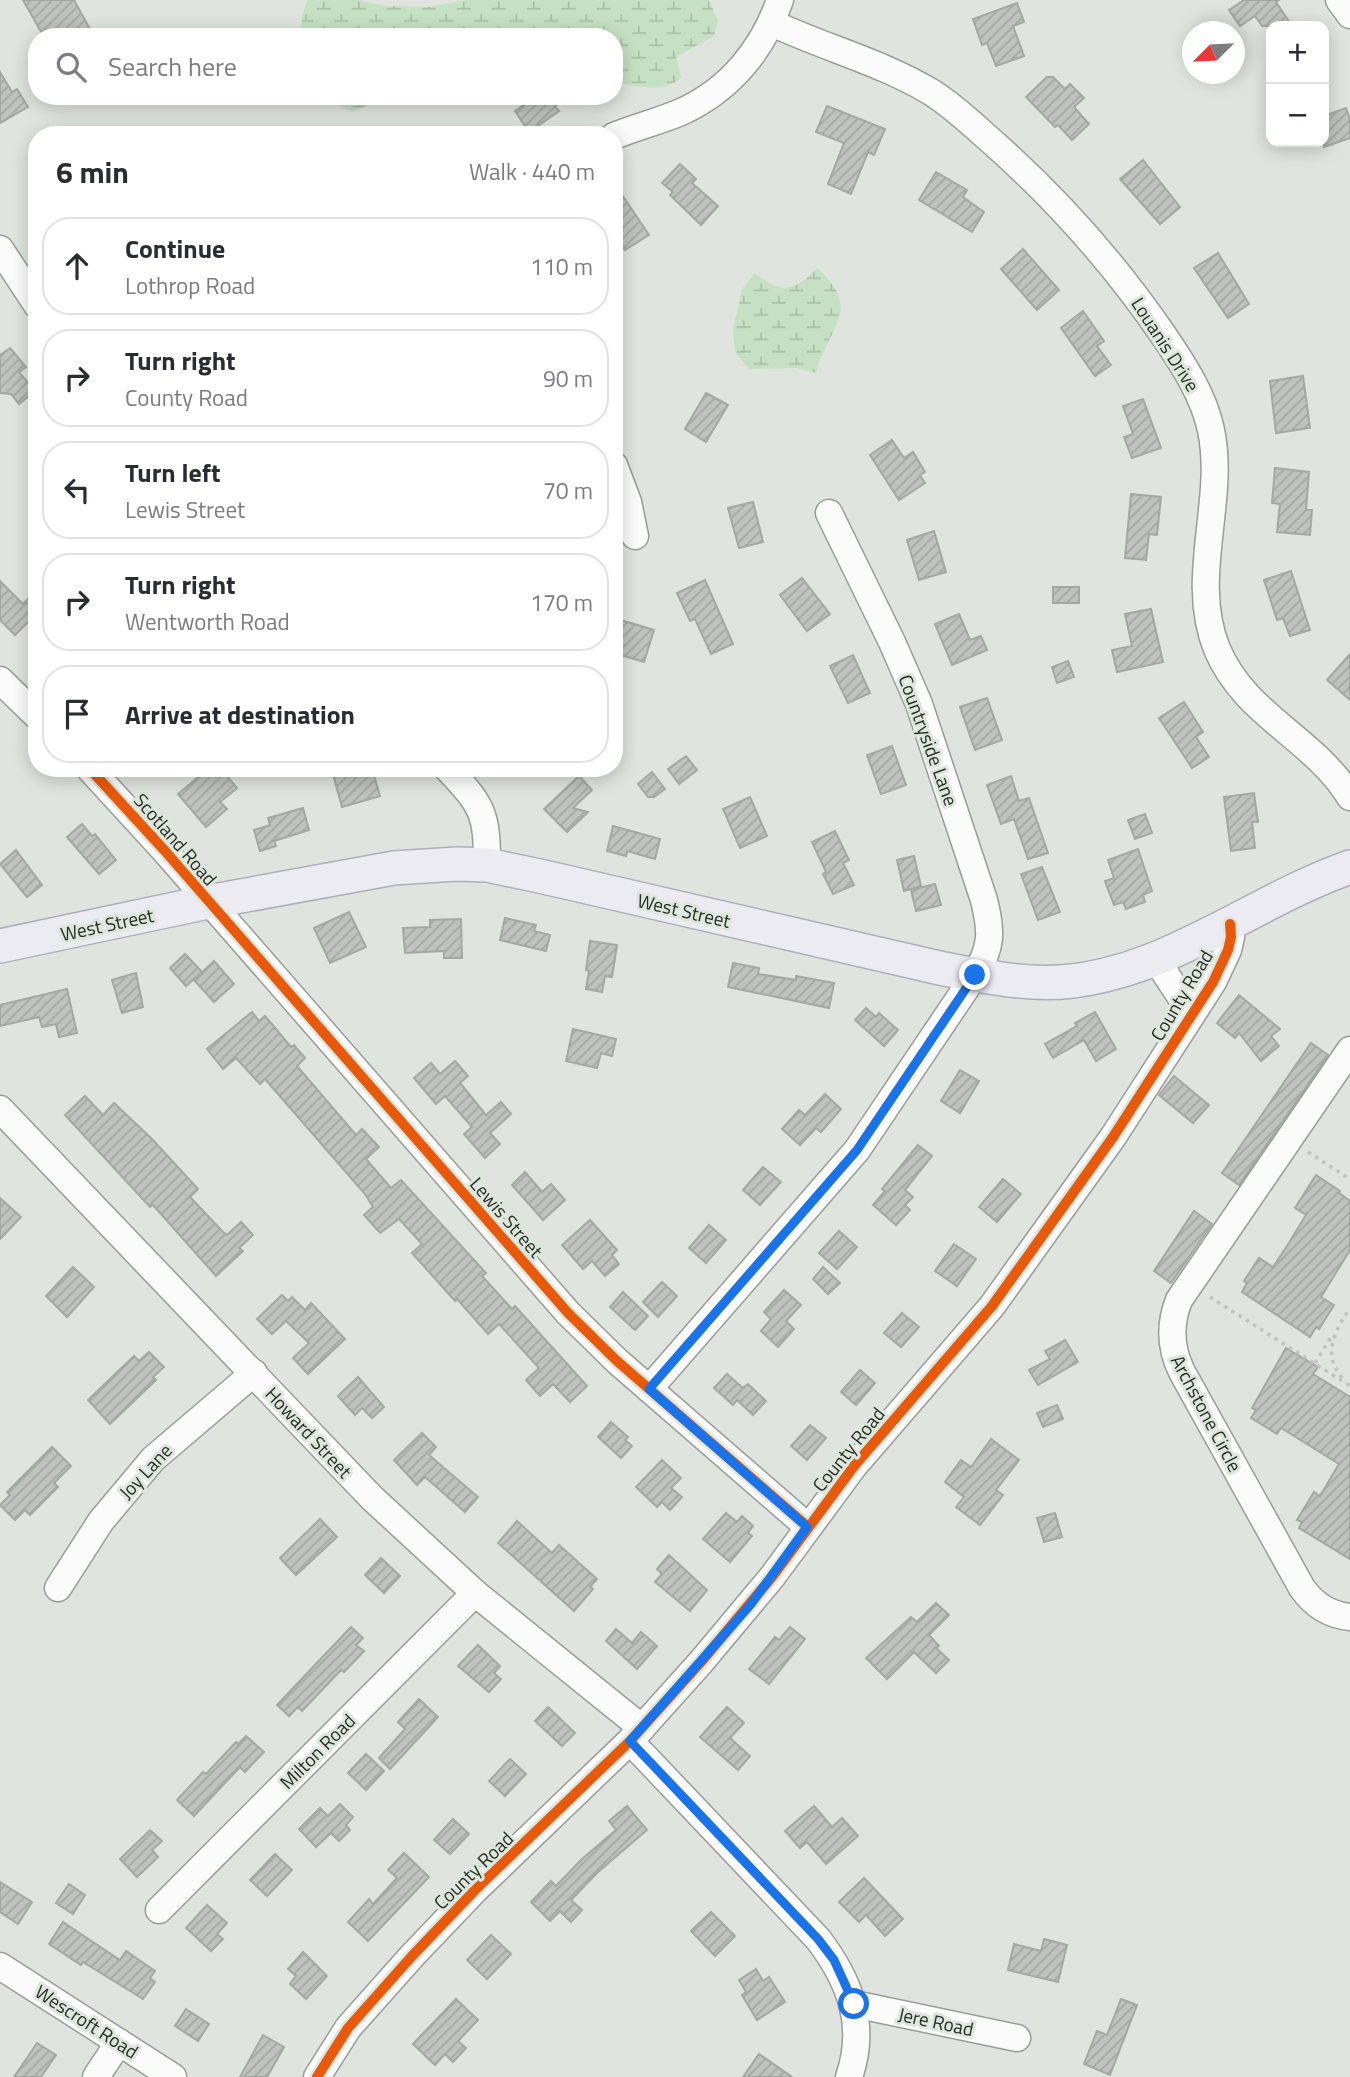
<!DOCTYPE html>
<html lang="en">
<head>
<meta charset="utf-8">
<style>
	body { margin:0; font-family:"Titillium Web",sans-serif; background:#f2f2f3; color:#2b2b33 }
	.controls { position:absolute; right:21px; top:21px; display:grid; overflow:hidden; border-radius:14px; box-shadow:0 4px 18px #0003 }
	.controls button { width:63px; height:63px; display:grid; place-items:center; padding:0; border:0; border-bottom:2px solid #e1e1e2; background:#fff; color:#2b2b33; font:35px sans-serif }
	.compass { position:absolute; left:1182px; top:21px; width:63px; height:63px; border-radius:50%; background:#fff; box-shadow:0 4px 18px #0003; rotate:246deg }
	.stop { position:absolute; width:21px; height:21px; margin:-16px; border:5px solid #1a73e8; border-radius:50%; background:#fff }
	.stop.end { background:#1a73e8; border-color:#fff; box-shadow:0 2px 7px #0008 }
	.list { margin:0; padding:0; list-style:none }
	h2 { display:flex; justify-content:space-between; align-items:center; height:91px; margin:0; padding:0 28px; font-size:30px }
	h2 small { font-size:23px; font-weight:400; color:#7c7c81 }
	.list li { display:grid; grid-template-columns:46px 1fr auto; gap:21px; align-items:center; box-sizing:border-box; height:98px; margin:0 14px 14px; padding:0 14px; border:2px solid #e1e1e2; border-radius:28px }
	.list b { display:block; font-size:26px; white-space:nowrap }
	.list p { margin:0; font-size:23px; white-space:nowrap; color:#7c7c81 }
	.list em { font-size:23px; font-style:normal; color:#7c7c81 }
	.icon { flex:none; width:38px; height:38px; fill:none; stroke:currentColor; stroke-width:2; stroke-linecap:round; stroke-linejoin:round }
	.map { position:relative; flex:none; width:1350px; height:2077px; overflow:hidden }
	.search { position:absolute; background:#fff; box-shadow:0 4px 18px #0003; left:28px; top:28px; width:595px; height:77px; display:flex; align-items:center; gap:18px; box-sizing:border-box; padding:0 24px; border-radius:28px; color:#7c7c81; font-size:26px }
	.panel { position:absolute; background:#fff; box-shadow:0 4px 18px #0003; left:28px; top:126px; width:595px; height:651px; border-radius:28px }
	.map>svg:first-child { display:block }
</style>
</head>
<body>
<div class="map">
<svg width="1350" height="2077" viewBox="0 0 1350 2077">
	<defs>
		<pattern id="wetland-marsh" width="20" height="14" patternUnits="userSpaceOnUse" patternTransform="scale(1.75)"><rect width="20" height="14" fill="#c5e0c2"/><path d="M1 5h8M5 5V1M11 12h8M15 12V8" fill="none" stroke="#a9c0a7"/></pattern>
		<pattern id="building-hatch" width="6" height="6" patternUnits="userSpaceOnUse" patternTransform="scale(1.75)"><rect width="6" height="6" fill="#bfc2be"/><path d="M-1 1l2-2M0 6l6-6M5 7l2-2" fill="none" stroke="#a4a7a3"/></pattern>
	</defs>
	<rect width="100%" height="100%" fill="#dfe4df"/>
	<g fill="url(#wetland-marsh)">
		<path d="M307,0H358L385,6L428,7L467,0H709L718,21L714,36L676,57L681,78C664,93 635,87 614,81V37H301L302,17Z"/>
		<path d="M327,96H392L352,112L336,104Z"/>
		<path d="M817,268C864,310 828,327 816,373L797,368L749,369L735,352L733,330L742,289L755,273C781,294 793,293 817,268Z"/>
	</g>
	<g fill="url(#building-hatch)" stroke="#a4a8a3" stroke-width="2">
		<path d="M23,0H74L91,31L81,37H44Z"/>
		<path d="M1244,0H1279L1276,2L1292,26H1262L1255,16L1240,26L1229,10Z"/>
		<path d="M1017,3L1024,22L1013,26L1024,56L996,66L987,43L982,45L973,19Z"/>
		<path d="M0,72L12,92L17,89L28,107L0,123Z"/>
		<path d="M1047,77H1053L1065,89L1070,84L1084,98L1074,107L1089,124L1072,140L1058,125L1055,127L1026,97Z"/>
		<path d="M536,96H569L555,106L559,111L529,132L515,111Z"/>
		<path d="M827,106L885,129L874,155L868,152L851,194L828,184L844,143L816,132Z"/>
		<path d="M1346,108L1350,119V138L1324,147V116Z"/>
		<path d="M1143,160L1180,207L1160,224L1120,179Z"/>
		<path d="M680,164L696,179L692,183L718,206L701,225L670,195L673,192L662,183Z"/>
		<path d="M936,172L967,190L963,197L984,212L972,232L919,200Z"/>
		<path d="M614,183L649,235L625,250L614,233Z"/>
		<path d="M1023,249L1059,290L1037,310L1001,269Z"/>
		<path d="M1218,253L1249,304L1228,318L1194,268Z"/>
		<path d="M1083,311L1104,341L1097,346L1111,365L1095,376L1061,328Z"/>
		<path d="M10,348L26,367L19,372L35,391L19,404L11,394L0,393V355Z"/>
		<path d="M1303,376L1310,428L1276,433L1270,381Z"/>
		<path d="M706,393L728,405L706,442L685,429Z"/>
		<path d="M1143,399L1161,448L1132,458L1124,437L1133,434L1123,406Z"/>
		<path d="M892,440L904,458L913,452L925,472L920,475L925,483L899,500L870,455Z"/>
		<path d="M1275,468L1309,472L1306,510H1312L1310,535L1277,532L1280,504L1272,503Z"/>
		<path d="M1131,494L1161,497L1157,535L1149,534L1146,560L1125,558Z"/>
		<path d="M753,502L763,542L739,548L728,508Z"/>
		<path d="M934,531L946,572L919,580L907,540Z"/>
		<path d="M1291,571L1310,630L1290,636L1283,618L1277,620L1264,580Z"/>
		<path d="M802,578L830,614L807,631L780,595Z"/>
		<path d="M705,580L733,644L711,654L695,619L690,621L677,593Z"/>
		<path d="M0,581L23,604L37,590V613L15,635L0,620Z"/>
		<rect x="1053" y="587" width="26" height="16"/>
		<path d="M1151,609L1163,662L1117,672L1112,650L1132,646L1125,614Z"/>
		<path d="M959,614L970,640L981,636L987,650L952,665L935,624Z"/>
		<path d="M614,618L654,630L644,662L614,653Z"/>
		<path d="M1350,654V700L1327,680Z"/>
		<path d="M853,655L870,693L848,703L830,666Z"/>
		<path d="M1068,661L1074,677L1057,683L1052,667Z"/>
		<path d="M987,698L1002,740L975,750L960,707Z"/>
		<path d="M1184,702L1203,732L1196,737L1209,757L1192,768L1159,718Z"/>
		<path d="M892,746L906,785L881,794L867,755Z"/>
		<path d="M686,756L697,770L679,784L668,769Z"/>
		<path d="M209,768L216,777L223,771L237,788L220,802L227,809L206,827L178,794Z"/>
		<path d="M342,768H372L380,796L342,807L332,771Z"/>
		<path d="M652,772L665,789L654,797H648L638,784Z"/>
		<path d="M579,776L592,790L573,808L588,812L567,832L544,809Z"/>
		<path d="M1011,776L1019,801L1029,798L1048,853L1028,859L1014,819L1001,824L987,785Z"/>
		<path d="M1254,793L1258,822H1252L1255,848L1231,851L1224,797Z"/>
		<path d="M750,797L767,836L740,848L723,809Z"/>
		<path d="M303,808L309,830L274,841L276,846L260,851L254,830L270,825L268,818Z"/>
		<path d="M1145,814L1152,833L1135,839L1128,820Z"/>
		<path d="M82,824L92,836L95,834L116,860L99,874L67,837Z"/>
		<path d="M613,826L660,839L655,859L627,851L626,856L607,851Z"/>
		<path d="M835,831L849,860L843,863L854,885L833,894L823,874L826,872L812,842Z"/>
		<path d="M1138,849L1152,891L1143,895L1145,902L1126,909L1123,902L1114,905L1105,881L1114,878L1108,860Z"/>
		<path d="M16,850L42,885L27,897L0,864Z"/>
		<path d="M914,856L921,886L904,891L897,860Z"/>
		<path d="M1042,867L1060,912L1038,920L1021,874Z"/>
		<path d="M935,884L941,905L916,911L911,890Z"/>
		<path d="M349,912L366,947L330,963L314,928Z"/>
		<path d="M505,918L536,925L534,931L550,935L546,951L500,940Z"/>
		<path d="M461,919L462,958H444V951L405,953L403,928L430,927V920Z"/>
		<path d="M590,941L617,945L612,977L605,976L602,992L586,989L589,971L586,970Z"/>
		<path d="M185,954L202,972L186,986L170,968Z"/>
		<path d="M214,961L234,984L214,1002L194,980Z"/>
		<path d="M733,963L759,968L758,974L796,980V976L834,983L829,1008L728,987Z"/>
		<path d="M136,973L143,1007L122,1013L112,980Z"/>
		<path d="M67,989L77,1033L59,1037L56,1024L42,1027L39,1017L0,1026V1005Z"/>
		<path d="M1239,995L1280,1029L1271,1036L1279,1046L1261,1061L1239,1033L1235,1038L1217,1023Z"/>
		<path d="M866,1008L876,1017L879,1013L898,1030L884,1046L855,1020Z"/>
		<path d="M252,1012L259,1021L265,1016L291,1047L294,1045L305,1058L297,1066L356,1135L362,1129L379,1147L366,1159L391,1188L401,1180L486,1273L482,1276L512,1309L515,1306L587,1386L570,1402L553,1384L540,1396L526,1380L539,1368L499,1324L488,1334L457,1299L455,1301L412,1253L422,1244L399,1219L380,1233L364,1215L373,1207L365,1194L265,1079L260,1084L236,1058L223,1069L207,1049Z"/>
		<path d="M1095,1012L1116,1049L1096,1061L1084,1040L1053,1058L1045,1044L1077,1026L1075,1023Z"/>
		<path d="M573,1029L616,1039L612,1056L601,1053L597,1068L566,1061Z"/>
		<path d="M1311,1043L1328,1055L1239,1185L1222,1173Z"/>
		<path d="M455,1061L468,1076L460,1083L486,1115L501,1102L511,1114L490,1133L500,1144L485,1158L464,1134L472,1127L445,1096L436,1104L414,1078L431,1063L440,1074Z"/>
		<path d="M960,1070L979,1081L960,1113L941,1101Z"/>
		<path d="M1174,1076L1209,1105L1193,1123L1159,1095Z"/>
		<path d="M825,1094L841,1109L821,1132L816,1128L800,1145L782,1129L799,1110L805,1115Z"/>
		<path d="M85,1096L103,1115L114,1103L152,1139L198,1189L190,1197L222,1231L227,1235L241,1222L253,1235L239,1248L243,1251L216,1276L153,1205L150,1207L65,1115Z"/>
		<path d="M918,1145L932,1156L905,1190L913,1197L905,1205L910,1210L896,1225L873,1205L885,1191L882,1189Z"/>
		<path d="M763,1167L781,1182L760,1205L743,1190Z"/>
		<path d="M525,1172L542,1192L551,1184L565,1200L543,1220L512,1185Z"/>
		<path d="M1316,1175L1340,1191L1339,1193L1350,1201V1250L1321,1297L1334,1305L1319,1329L1316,1327L1310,1337L1242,1292L1247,1283L1244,1281L1259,1258L1273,1267L1287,1246L1306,1215L1295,1208Z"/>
		<path d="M1003,1179L1021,1194L997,1222L979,1207Z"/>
		<path d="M0,1198L21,1217L0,1239Z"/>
		<path d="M1194,1211L1212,1224L1171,1283L1154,1271Z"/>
		<path d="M590,1220L617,1250L612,1255L619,1264L605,1276L592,1261L583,1269L562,1245Z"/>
		<path d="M709,1225L726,1240L706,1263L689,1248Z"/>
		<path d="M839,1231L857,1247L837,1269L819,1253Z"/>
		<path d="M954,1244L976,1259L957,1286L935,1271Z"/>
		<path d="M73,1267L94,1287L67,1317L46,1296Z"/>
		<path d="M823,1267L840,1283L828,1294L813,1279Z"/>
		<path d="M662,1282L677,1296L658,1317L643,1302Z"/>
		<path d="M784,1290L801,1305L786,1321L794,1329L778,1347L761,1331L771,1319L764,1312Z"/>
		<path d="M623,1292L648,1316L635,1330L610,1307Z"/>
		<path d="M282,1295L288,1301L292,1297L305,1310L311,1303L345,1339L308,1374L293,1358L309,1343L286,1321L272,1334L257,1319Z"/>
		<path d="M902,1313L919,1327L901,1347L884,1333Z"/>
		<path d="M1065,1340L1078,1362L1038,1385L1029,1370L1050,1359L1045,1351Z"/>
		<path d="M1286,1348L1318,1367L1313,1374L1350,1397V1559L1299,1528L1302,1522L1297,1520L1314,1492L1320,1496L1339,1464L1281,1428L1277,1434L1251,1418L1256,1410L1252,1408Z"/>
		<path d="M149,1352L164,1367L153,1377L156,1380L110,1424L88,1400L134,1356L139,1361Z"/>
		<path d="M860,1370L875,1383L856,1405L841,1392Z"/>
		<path d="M727,1374L743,1388L748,1384L766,1401L753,1415L737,1400L733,1405L714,1388Z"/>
		<path d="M358,1377L384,1407L372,1418L362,1408L355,1415L338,1396Z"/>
		<path d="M1057,1405L1063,1419L1043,1427L1037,1413Z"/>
		<path d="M611,1422L628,1437L625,1440L632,1446L621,1458L598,1437Z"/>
		<path d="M810,1425L826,1438L807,1460L791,1446Z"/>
		<path d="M422,1433L436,1447L429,1455L478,1497L465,1512L425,1477L417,1485L394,1460Z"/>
		<path d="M991,1439L1019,1460L996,1490L1003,1495L980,1525L956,1507L964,1497L945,1482L961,1460L971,1467Z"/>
		<path d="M52,1447L71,1466L54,1483L58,1487L30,1515L25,1510L15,1520L0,1505L10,1495L7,1492Z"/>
		<path d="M662,1460L681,1478L671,1488L682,1497L670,1510L662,1502L657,1507L636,1487Z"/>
		<path d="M726,1513L737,1522L742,1516L753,1526L748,1533L752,1536L730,1562L703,1539Z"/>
		<path d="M1055,1513L1062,1537L1044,1542L1037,1518Z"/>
		<path d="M320,1519L337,1537L296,1575L280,1558Z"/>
		<path d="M517,1521L552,1553L559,1545L597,1579L590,1587L593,1589L574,1611L498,1543Z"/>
		<path d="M669,1555L707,1590L690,1611L655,1582L662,1574L657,1569Z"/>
		<path d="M381,1558L400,1576L384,1593L365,1575Z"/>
		<path d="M936,1603L949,1615L929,1635L939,1646L936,1648L949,1660L936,1673L914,1652L887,1679L866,1658L911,1617L917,1622Z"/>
		<path d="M351,1627L363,1638L356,1645L364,1651L344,1672L341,1670L302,1711L298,1707L289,1716L277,1705Z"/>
		<path d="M790,1627L805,1639L769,1684L749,1669L775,1637L779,1640Z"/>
		<path d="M616,1629L632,1643L641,1632L657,1646L637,1669L606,1641Z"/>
		<path d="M478,1645L500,1666L494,1673L501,1679L489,1692L458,1666Z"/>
		<path d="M419,1699L438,1717L390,1769L379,1758L405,1729L398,1722Z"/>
		<path d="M548,1707L575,1733L562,1746L535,1721Z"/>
		<path d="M727,1707L744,1723L730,1738L750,1756L738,1770L700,1737Z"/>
		<path d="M246,1736L264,1752L245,1772L240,1767L194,1816L177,1800L203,1772L206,1774L236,1742L238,1744Z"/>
		<path d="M366,1754L384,1771L366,1790L348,1773Z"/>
		<path d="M510,1759L526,1774L505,1796L489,1781Z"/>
		<path d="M340,1804L353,1817L346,1825L350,1830L339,1841L331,1833L316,1847L299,1829L320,1808L328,1816Z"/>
		<path d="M627,1806L647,1830L598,1872L571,1900L582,1910L571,1922L560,1911L550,1921L531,1902L551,1881L556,1886L582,1859L616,1830L609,1821Z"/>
		<path d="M814,1806L832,1827L842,1818L858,1836L826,1864L807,1842L800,1848L785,1831Z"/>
		<path d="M453,1819L469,1834L450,1854L434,1840Z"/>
		<path d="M150,1830L162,1841L152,1850L158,1857L137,1877L120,1859Z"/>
		<path d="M404,1853L429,1877L368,1941L348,1922L369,1899L373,1904L397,1878L388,1870Z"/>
		<path d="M275,1854L292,1870L267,1896L250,1880Z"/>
		<path d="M864,1878L903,1919L885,1936L866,1915L859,1922L839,1902Z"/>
		<path d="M0,1882L32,1902L18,1924L0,1912Z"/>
		<path d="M69,1884L85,1895L73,1914L56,1903Z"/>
		<path d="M207,1905L227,1923L217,1934L223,1939L211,1951L186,1928Z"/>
		<path d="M711,1912L735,1936L715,1956L691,1931Z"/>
		<path d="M63,1922L120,1960L126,1951L155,1971L150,1978L155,1982L143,1999L83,1962L81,1965L49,1944Z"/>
		<path d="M491,1935L511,1954L487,1979L467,1960Z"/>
		<path d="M1044,1939L1067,1945L1058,1982L1008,1970L1014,1944L1041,1951Z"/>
		<path d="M303,1952L327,1976L306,1999L290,1984L296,1976L288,1969Z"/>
		<path d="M756,1969L763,1981L769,1977L785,2002L757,2020L742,1995L746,1992L739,1980Z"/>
		<path d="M456,1999L478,2020L458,2041L466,2048L453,2062L445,2054L435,2065L413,2044Z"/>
		<path d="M1121,1999L1137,2005L1110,2075L1084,2064L1097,2031L1107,2035Z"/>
		<path d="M186,2009L209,2024L198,2041L175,2026Z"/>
		<path d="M263,2035L284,2047L267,2077H240Z"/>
		<path d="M37,2043L56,2055L41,2077H14Z"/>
		<path d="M759,2054L792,2077H743Z"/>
	</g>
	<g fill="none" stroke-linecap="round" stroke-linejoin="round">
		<defs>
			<g id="minor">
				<path d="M1339,0L1350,15"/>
				<path d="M772,23C825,48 881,62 931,92C952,105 971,123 989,139C1055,197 1114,263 1164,336C1183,364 1204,396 1211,430C1226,502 1188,578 1217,649C1245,716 1314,738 1350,797"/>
				<path d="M614,136C636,127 660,121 681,112C730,90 763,49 780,0"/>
				<path d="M0,249L37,305"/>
				<path d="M614,465L628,502L635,536"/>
				<path d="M0,680L37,716"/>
				<path d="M89,768L165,851L568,1313L617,1361L808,1527"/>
				<path d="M447,768C483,806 487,813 487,865"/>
				<path d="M1155,958L1192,1014"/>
				<path d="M1350,1050L1179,1300C1169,1325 1170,1348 1182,1372L1302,1588C1314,1605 1329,1615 1350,1617"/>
				<path d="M0,1109L372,1498L475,1593L642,1728"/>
				<path d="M649,1389L857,1150L975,975C992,947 992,932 984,900L919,704L892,642L829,513"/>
				<path d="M58,1588L101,1521L153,1459L254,1373"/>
				<path d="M630,1741L818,1939C850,1981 867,2025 849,2077"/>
				<path d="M159,1910L475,1593"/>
				<path d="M0,1966L173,2077"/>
				<path d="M854,2004L1017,2038"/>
				<path d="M96,2077L119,2042"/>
				<path d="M317,2077L348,2028L412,1956L475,1890L630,1741L701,1662L772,1577L854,1466L992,1306L1113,1137L1213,982L1228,950L1231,937L1230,924"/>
			</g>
			<path id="major" d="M0,946L208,902L394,868L457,864L487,865L544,877L944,969C987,977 1029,986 1072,981C1173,969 1256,900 1350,867"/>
		</defs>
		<use href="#minor" stroke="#999d99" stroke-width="29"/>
		<use href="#major" stroke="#afadb9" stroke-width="36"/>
		<g stroke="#c1c2c1" stroke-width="3.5" stroke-dasharray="3.5 5" stroke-linecap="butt">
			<path d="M1308,1152L1350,1179"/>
			<path d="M1210,1297L1350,1386"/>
			<path d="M1315,1363L1332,1336"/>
			<path d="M1342,1378C1322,1353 1335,1331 1350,1308"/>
		</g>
		<use href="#minor" stroke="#fafbfa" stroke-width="26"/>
		<use href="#major" stroke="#ecebf2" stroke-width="33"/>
		<defs>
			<g id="cycleway">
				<path d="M89,768L165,851L568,1313L617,1361L808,1527"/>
				<path d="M317,2077L348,2028L412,1956L475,1890L630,1741L701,1662L772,1577L854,1466L992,1306L1113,1137L1213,982L1228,950L1231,937L1230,924"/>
			</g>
		</defs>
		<use href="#cycleway" stroke="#dde7dc" stroke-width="15"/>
		<use href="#cycleway" stroke="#e8590c" stroke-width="10"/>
	</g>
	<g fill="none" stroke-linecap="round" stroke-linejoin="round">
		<path stroke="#1a73e8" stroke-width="9" d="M854,2004L834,1960L818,1939L630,1741L751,1604L807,1527L649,1389L857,1150L975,975"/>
	</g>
	<g text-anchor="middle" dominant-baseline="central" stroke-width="6" stroke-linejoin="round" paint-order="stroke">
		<g font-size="19" fill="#292c28" stroke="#dde7dc">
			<text transform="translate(1166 344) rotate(57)">Louanis Drive</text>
			<text transform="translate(929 740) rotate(70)">Countryside Lane</text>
			<text transform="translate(176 839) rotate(49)">Scotland Road</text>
			<text transform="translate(684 910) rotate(13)">West Street</text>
			<text transform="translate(107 924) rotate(-12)">West Street</text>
			<text transform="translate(1181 995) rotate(-59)">County Road</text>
			<text transform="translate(507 1217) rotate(49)">Lewis Street</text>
			<text transform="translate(1207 1413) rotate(62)">Archstone Circle</text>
			<text transform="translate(309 1432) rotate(47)">Howard Street</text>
			<text transform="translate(848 1449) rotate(-51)">County Road</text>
			<text transform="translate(145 1471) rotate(-47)">Joy Lane</text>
			<text transform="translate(317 1751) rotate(-45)">Milton Road</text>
			<text transform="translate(473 1870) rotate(-44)">County Road</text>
			<text transform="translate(87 2021) rotate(33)">Wescroft Road</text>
			<text transform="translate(936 2021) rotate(12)">Jere Road</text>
		</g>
	</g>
</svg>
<div class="controls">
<button>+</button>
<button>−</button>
</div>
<svg class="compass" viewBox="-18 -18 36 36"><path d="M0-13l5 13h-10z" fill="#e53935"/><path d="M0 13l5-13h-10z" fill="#7c7c81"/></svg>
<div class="stop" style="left:854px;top:2004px"></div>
<div class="stop end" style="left:975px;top:975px"></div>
<div class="search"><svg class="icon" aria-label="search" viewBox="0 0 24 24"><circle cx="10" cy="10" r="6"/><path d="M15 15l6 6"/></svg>Search here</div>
<section class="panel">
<h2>6 min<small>Walk · 440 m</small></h2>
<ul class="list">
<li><svg class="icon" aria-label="ahead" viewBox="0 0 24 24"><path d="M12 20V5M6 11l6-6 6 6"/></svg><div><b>Continue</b><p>Lothrop Road</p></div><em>110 m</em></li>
<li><svg class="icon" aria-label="right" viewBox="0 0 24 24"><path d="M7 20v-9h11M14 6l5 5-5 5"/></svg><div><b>Turn right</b><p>County Road</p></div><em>90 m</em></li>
<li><svg class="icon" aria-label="left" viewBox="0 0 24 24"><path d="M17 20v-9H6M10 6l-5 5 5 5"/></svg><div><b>Turn left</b><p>Lewis Street</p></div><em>70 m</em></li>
<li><svg class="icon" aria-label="right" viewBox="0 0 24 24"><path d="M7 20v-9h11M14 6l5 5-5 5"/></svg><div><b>Turn right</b><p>Wentworth Road</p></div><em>170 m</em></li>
<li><svg class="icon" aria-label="arrive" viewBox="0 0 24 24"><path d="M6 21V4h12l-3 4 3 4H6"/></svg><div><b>Arrive at destination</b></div></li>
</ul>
</section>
</div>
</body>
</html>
